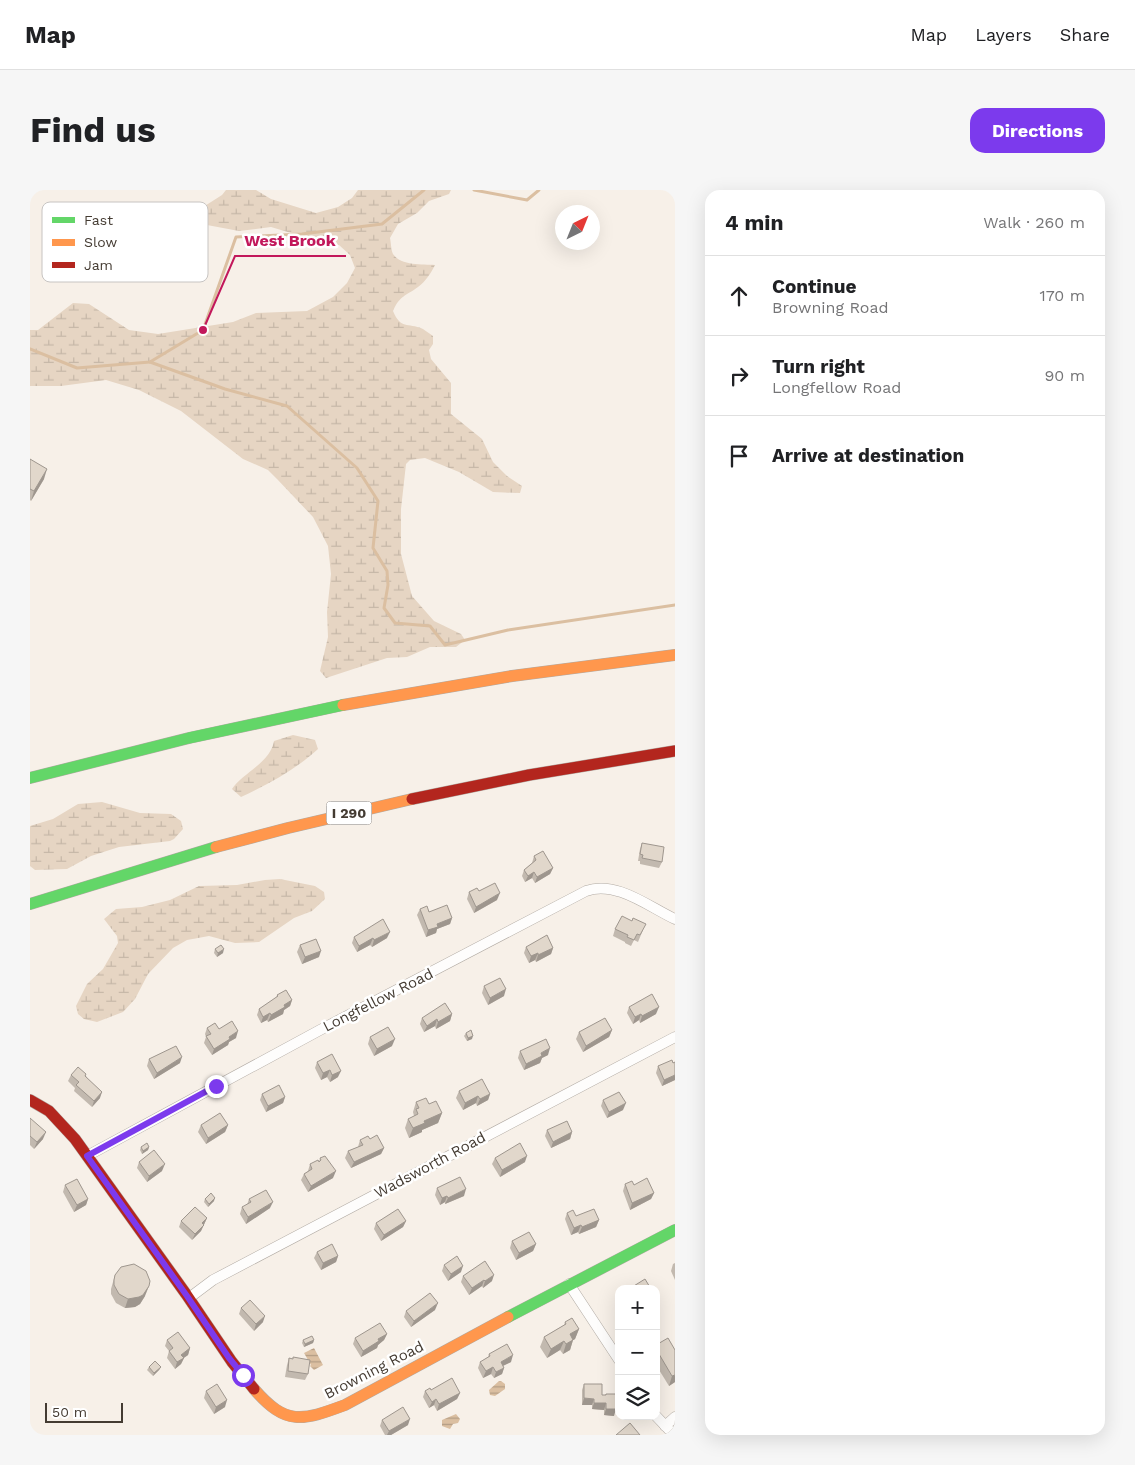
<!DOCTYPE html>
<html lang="en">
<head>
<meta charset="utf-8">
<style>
	body { margin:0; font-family:"Work Sans",sans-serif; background:#f6f6f6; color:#202124 }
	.controls { position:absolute; right:15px; bottom:15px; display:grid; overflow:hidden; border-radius:10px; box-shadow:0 5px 20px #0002 }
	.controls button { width:45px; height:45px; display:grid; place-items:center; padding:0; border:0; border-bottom:1px solid #e0e0e0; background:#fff; color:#202124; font:25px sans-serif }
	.compass { position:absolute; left:525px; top:15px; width:45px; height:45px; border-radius:50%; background:#fff; box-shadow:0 5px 20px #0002; rotate:43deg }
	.scale { position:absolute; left:15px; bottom:12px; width:78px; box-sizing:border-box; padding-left:5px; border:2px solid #443b32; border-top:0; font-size:14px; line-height:18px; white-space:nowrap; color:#443b32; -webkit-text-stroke:4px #fff; paint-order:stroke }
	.stop { position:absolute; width:15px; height:15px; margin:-11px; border:4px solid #7c3aed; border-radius:50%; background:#fff }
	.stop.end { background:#7c3aed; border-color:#fff; box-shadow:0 1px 5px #0008 }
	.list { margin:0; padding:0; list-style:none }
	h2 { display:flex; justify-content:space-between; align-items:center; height:65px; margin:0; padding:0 20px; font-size:21px }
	h2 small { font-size:16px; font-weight:400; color:#757577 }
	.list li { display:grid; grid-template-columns:32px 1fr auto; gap:15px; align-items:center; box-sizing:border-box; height:80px; padding:0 20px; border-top:1px solid #e0e0e0 }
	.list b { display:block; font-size:19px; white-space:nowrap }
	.list p { margin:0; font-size:16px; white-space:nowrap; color:#757577 }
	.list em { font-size:16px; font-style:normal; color:#757577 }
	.icon { flex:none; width:28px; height:28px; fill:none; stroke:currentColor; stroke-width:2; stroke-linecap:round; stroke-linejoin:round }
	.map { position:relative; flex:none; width:645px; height:1245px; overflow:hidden; border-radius:15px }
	header { display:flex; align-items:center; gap:30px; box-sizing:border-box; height:70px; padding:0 25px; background:#fff; border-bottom:1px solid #e0e0e0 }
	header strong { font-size:24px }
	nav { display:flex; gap:28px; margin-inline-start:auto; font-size:18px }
	.intro { display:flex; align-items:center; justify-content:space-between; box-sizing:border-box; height:120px; padding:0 30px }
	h1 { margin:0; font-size:35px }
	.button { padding:12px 22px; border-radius:15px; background:#7c3aed; color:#fff; font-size:18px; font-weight:700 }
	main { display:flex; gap:30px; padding:0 30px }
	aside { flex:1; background:#fff; border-radius:15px; box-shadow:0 5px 20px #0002 }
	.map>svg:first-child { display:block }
</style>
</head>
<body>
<header>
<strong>Map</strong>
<nav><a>Map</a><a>Layers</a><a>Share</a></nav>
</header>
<div class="intro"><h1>Find us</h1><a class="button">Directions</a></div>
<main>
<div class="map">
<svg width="645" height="1245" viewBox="0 0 645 1245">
	<defs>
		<pattern id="wetland-marsh" width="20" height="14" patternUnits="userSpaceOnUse" patternTransform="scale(1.25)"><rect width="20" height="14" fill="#e6d5c3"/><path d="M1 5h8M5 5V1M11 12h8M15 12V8" fill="none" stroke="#c6b8a8"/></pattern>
		<pattern id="water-rules" width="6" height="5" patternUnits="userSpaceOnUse" patternTransform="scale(1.25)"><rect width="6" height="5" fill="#dbbfa1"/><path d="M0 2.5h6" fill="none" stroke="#b39c84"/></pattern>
	</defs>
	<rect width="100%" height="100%" fill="#f7f0e8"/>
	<g fill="url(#wetland-marsh)">
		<path d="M196,0H226L241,9L286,23L308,17L322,8L328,0H421L419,4L399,11L387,23L368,34L360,48C361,52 361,60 363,64C371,76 393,74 405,75C401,83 396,91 388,97C376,106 370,105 363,121C371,140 377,132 393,139C396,141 400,144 403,146V154L399,160L401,169L421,193V224L452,249L463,272L477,286L492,296L490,303L463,302L429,282L395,268L380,270L376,274L371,319V364L382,406L404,431L431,444L435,450L426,457H400L377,467L357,468L296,488L290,481L298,447L297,422L301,384L298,356L283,327L247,289L238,280L213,269L151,221L109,200L76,190L31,196H0V140H8L43,113L59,114L99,140L128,144L203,132L226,123L277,121L303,107L317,93L325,78L320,65L309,55L276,54L261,43L241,37L209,41L177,35L170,26V19L192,5Z"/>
		<path d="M263,545L285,550L288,559C265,580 239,594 211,607L202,599C214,582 240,573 244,551Z"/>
		<path d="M72,612L110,623L141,624L151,631L153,639L144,649L140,651L89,657L61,666L37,679L5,680L0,676V636L23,629L48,614Z"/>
		<path d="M250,689L285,696L294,702L295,709L282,721L264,728L229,752L205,753L179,746L157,750L143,758L118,784L105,809L93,822L67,832L54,829L48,824L46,816L57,794L73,779L88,753L87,746L74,729L86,719L112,717L140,710L169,696L207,695L235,690Z"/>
	</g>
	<g fill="url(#water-rules)">
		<path d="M284,1158L293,1175L284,1180L280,1176L281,1175L274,1163Z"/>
		<path d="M469,1191H471L475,1194V1199L465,1206L460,1205L459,1200Z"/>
		<path d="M426,1224L430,1229L428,1233L423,1234L420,1239L412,1236V1230Z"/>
	</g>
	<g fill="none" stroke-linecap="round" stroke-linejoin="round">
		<g stroke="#dbbfa1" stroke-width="3">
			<path d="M444,0L497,10L509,0"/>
			<path d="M0,159L47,178L120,172L173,140L206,47L272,44L352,34L394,0"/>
			<path d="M120,172L195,199L257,216L327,278L348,311L343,358L357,381L358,395L354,418L365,433L400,436L415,455L478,440L645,415"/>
		</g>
		<defs>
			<g id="street">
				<path d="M57,966L290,840L556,701C586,690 619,717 645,729"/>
				<path d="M539,1094L589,1170"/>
				<path d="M159,1108L183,1090L645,847"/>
				<path d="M626,1226L644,1245"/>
				<path d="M635,1236L645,1227"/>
			</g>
			<g id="fast">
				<path d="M0,588L159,548L313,515"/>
				<path d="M0,714L186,657"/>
				<path d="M478,1127L645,1040"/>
			</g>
			<g id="slow">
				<path d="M313,515L482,486L645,465"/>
				<path d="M186,657L258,638L382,609"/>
				<path d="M224,1199C256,1236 272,1231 315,1215L478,1127"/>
			</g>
			<g id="jam">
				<path d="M382,609L499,585L645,561"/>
				<path d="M0,910L19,921L45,949L156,1104L202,1172L224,1199"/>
			</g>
		</defs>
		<use href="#street" stroke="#b0a9a2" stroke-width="11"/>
		<use href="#fast" stroke="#b0a9a2" stroke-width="12"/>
		<use href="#slow" stroke="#b0a9a2" stroke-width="12"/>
		<use href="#jam" stroke="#b0a9a2" stroke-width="12"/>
		<use href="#street" stroke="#fefdfc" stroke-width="10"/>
		<use href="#fast" stroke="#63d668" stroke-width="11"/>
		<use href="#slow" stroke="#ff974d" stroke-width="11"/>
		<use href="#jam" stroke="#b3261e" stroke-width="11"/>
	</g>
	<g fill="#c2b9af">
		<path d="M0,269L14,289L1,311L0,310Z"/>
		<path d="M612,653L632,672L629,678L610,674V671H608L610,659Z"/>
		<path d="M504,666L523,678L520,684L505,693L502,688L495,692L492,686L494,680L502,673Z"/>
		<path d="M449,701L467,710L444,723L437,709L439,702Z"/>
		<path d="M390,719L422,728L420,734L407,739L406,743L396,747L387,725Z"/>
		<path d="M585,739L613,740L608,752L604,750L601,756L595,753V752L583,746Z"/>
		<path d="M324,747L357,748L342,757L340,755L327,762L322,753Z"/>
		<path d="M270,755L289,767L272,774L267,762Z"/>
		<path d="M496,757L523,758L521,764L506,772L505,770L499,773L494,763Z"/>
		<path d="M185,759L193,763L187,767L184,763Z"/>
		<path d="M454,796L474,806L458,815L452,803Z"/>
		<path d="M247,805L262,810L260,816L254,820L253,824L238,832L237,830L231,833L227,825L229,819L246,808Z"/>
		<path d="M599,817L626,824L610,833L609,830L603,834L597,823Z"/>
		<path d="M422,824L420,831L406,839L405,836L394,842L390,834L392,828Z"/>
		<path d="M177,838L189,839L206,848L199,852L198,855L182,865L174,853L176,847L175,844Z"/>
		<path d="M582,840L579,847L553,862L546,849L549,842Z"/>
		<path d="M436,843L442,849L437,851L434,846Z"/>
		<path d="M340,847L362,856L344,866L338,854Z"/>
		<path d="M490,861L518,865L512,868L510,873L494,880L488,868Z"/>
		<path d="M119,869L150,873L124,889L117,876Z"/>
		<path d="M287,872L308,887L300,892L297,887L291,890L285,878Z"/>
		<path d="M645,872V890L632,896L626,883L628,876Z"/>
		<path d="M56,884V886L70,908L62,917L44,901L45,898L38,891L41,885Z"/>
		<path d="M429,901L460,904L458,910L447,916L446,913L433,920L426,908Z"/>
		<path d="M232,904L255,907L253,913L236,922L230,910Z"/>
		<path d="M573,910L593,920L577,928L571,916Z"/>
		<path d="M386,912L399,914L412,923L408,933L392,940V942L379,948L375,938L378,929L384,926L383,922Z"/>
		<path d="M0,928L13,949L4,959L0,955Z"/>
		<path d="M171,935H198L195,942L176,954L168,942Z"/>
		<path d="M517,940L542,942L540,949L521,958L515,946Z"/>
		<path d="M340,949L354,958L351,964L321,978L315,968L318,961L328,957L330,950Z"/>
		<path d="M111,957H119L118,960L112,964L110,960Z"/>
		<path d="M290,968L303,988L278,1002L271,990L274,984L278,981L280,974L289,972Z"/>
		<path d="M465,968L495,972L470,987L462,974Z"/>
		<path d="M109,972L132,981L117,992L107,978Z"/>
		<path d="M595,994L604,995L624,1003L621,1009L600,1020L593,1001Z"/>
		<path d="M35,995L58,1009L56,1015L44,1022L33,1002Z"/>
		<path d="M407,998L434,1006L415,1014V1012L410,1015L405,1005Z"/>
		<path d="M175,1009L184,1011L178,1017L174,1012Z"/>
		<path d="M219,1009L240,1018L216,1034L210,1024L212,1017L217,1015Z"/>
		<path d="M537,1023L546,1026L569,1030L566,1037L549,1044L548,1042L541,1045L535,1029Z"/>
		<path d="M177,1028L171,1041L162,1050L149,1037L151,1031Z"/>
		<path d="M376,1031L373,1037L351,1051L344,1039L346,1033Z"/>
		<path d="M482,1051L506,1054L503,1061L486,1070L480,1058Z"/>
		<path d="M287,1062L308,1066L306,1072L291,1080L284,1068Z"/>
		<path d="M645,1073V1090L641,1081L643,1074Z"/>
		<path d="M414,1075L431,1082L418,1091L412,1081Z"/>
		<path d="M85,1085L115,1106L110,1114L105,1117L95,1118L86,1113L81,1104V1099Z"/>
		<path d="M433,1086L462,1091L453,1098L452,1096L439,1105L431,1092Z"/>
		<path d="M211,1118L233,1132L224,1141L209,1124Z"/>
		<path d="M405,1120L381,1137L374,1127L376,1121Z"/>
		<path d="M535,1132L549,1139L545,1149L543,1150L540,1160L533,1164L530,1160L517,1168L510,1157L514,1147L534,1135Z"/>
		<path d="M357,1144L354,1150L348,1155L347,1158L331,1167L323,1154L325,1148Z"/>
		<path d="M137,1150L160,1158L158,1165L154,1168L151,1174L145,1179L137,1168L139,1161L135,1156Z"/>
		<path d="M273,1150H284L283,1153L274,1157L272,1153Z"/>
		<path d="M626,1155L645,1192L639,1196L626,1175Z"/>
		<path d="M459,1164L481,1172L473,1176L474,1178L472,1184L464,1188L461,1184L453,1188L448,1178L450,1172L458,1167Z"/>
		<path d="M259,1168L278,1184L275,1190L255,1187L257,1175Z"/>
		<path d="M119,1177H131L129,1180L123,1186L117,1180Z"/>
		<path d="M554,1194L572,1205H575L576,1204L584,1226L574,1225V1220L562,1219V1215H552V1200Z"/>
		<path d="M401,1200L430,1203L427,1209L407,1221L404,1215L399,1218L393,1207L395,1201Z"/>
		<path d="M176,1201L195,1217L184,1224L174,1208Z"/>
		<path d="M352,1230L378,1235L361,1245H355L350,1236Z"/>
	</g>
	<g fill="#9e968e">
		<path d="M17,279L14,289L1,311L4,301Z"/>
		<path d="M523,678L520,684L505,693L507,687Z"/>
		<path d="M504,682L502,688L495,692L498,686Z"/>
		<path d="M470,703L467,710L444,723L446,717Z"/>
		<path d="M422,728L420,734L407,739L406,743L396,747L398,740L407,734Z"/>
		<path d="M360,742L357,748L342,757L344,750Z"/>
		<path d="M343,748L340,755L327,762L329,756Z"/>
		<path d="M523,758L521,764L506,772L508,765Z"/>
		<path d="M194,759L193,763L187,767L188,763Z"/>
		<path d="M291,761L289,767L272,774L275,767Z"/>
		<path d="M508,763L505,770L499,773L501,766Z"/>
		<path d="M476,799L474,806L458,815L460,808Z"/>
		<path d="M262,810L260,816L254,820L253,824L238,832L241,825L254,815Z"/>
		<path d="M629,817L626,824L610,833L612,826Z"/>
		<path d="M240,823L237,830L231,833L233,827Z"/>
		<path d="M422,824L420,831L406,839L408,832Z"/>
		<path d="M611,824L609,830L603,834L605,827Z"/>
		<path d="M407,829L405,836L394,842L397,836Z"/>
		<path d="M582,840L579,847L553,862L556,856Z"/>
		<path d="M208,841L206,848L199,852L198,855L182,865L184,859L199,847Z"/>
		<path d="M443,846L442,849L437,851L438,848Z"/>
		<path d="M365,849L362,856L344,866L347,859Z"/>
		<path d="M520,858L518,865L512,868L510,873L494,880L496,874L511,863Z"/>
		<path d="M152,867L150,873L124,889L127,883Z"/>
		<path d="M300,880L297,887L291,890L293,883Z"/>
		<path d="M311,881L308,887L300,892L302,885Z"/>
		<path d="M645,885V890L632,896L634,890Z"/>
		<path d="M72,902L70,908L62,917L64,911Z"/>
		<path d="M460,904L458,910L447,916L450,909Z"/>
		<path d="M448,906L446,913L433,920L435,913Z"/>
		<path d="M255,907L253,913L236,922L238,916Z"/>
		<path d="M596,913L593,920L577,928L579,922Z"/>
		<path d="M412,923L408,933L392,940V942L379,948L383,938L394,931Z"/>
		<path d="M198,935L195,942L176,954L178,948Z"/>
		<path d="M16,942L13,949L4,959L7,952Z"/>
		<path d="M542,942L540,949L521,958L523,952Z"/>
		<path d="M119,957L118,960L112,964L113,961Z"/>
		<path d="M354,958L351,964L321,978L324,972Z"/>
		<path d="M497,966L495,972L470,987L472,980Z"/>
		<path d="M135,974L132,981L117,992L119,986Z"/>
		<path d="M306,981L303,988L278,1002L281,996Z"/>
		<path d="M436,999L434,1006L415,1014L418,1008Z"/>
		<path d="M624,1003L621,1009L600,1020L602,1013Z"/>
		<path d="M417,1006L415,1012L410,1015L412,1008Z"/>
		<path d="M185,1008L184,1011L178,1017L179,1014Z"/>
		<path d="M58,1009L56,1015L44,1022L47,1015Z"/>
		<path d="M243,1012L240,1018L216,1034L218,1027Z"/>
		<path d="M177,1028L171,1041L162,1050L165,1044L172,1033Z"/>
		<path d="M569,1030L566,1037L549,1044L552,1037Z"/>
		<path d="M376,1031L373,1037L351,1051L354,1045Z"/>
		<path d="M551,1035L548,1042L541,1045L544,1038Z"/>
		<path d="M506,1054L503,1061L486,1070L489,1063Z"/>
		<path d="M308,1066L306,1072L291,1080L293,1073Z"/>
		<path d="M433,1076L431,1082L418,1091L421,1084Z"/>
		<path d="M464,1085L462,1091L453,1098L455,1091Z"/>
		<path d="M454,1090L452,1096L439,1105L442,1098Z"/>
		<path d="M119,1096L115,1106L110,1114L105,1117L95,1118L98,1109Z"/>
		<path d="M408,1113L405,1120L381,1137L384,1131Z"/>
		<path d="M235,1126L233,1132L224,1141L226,1134Z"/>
		<path d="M549,1139L545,1149L537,1154L540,1144Z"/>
		<path d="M357,1144L354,1150L348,1155L347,1158L331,1167L333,1161L348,1149Z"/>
		<path d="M284,1150L283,1153L274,1157L275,1154Z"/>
		<path d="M543,1150L540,1160L533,1164L536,1154Z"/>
		<path d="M534,1151L530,1160L517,1168L521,1159Z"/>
		<path d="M160,1158L158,1165L149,1171L151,1165Z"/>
		<path d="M483,1165L481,1172L468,1178L471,1172Z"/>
		<path d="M154,1168L151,1174L145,1179L147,1172Z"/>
		<path d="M131,1177L129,1180L123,1186L124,1183Z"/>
		<path d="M463,1177L461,1184L453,1188L456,1181Z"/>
		<path d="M474,1178L472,1184L464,1188L466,1182Z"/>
		<path d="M645,1185V1192L639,1196L642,1186Z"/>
		<path d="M430,1203L427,1209L407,1221L409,1214Z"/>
		<path d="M554,1208L564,1209L562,1215H552Z"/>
		<path d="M406,1209L404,1215L399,1218L402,1212Z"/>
		<path d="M197,1210L195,1217L184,1224L186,1217Z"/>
		<path d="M564,1213H576L574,1220L562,1219Z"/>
		<path d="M576,1219H586L584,1226L574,1225Z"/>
		<path d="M380,1229L378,1235L361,1245H357L359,1241Z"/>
	</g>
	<g fill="#e1d7cb" stroke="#9e968e">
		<path d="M0,269L17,279L4,301L0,299Z"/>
		<path d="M612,653L634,657L632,672L612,668L613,665L610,664Z"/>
		<path d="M513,661L523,678L507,687L504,682L498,686L494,680L506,670L504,666Z"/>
		<path d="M465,693L470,703L446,717L439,702L447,698L449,701Z"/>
		<path d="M417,715L422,728L407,734L408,737L398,740L390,719L397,716L399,722Z"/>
		<path d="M592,726L602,731L603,728L616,734L610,745L607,744L604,750L597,747L598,745L585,739Z"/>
		<path d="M353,729L360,742L344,750L343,748L329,756L324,747Z"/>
		<path d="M517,745L523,758L508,765V763L501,766L496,757Z"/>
		<path d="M286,749L291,761L275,767L270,755Z"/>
		<path d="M191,755L194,759L188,763L185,759Z"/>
		<path d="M470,788L476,799L460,808L454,796Z"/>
		<path d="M256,800L262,810L254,815L255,817L241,825L240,823L233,827L229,819L248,806L247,805Z"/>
		<path d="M622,804L629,817L612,826L611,824L605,827L599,817Z"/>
		<path d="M415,813L422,824L408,832L407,829L397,836L392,828Z"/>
		<path d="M575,828L582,840L556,856L549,842Z"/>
		<path d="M202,831L208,841L199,847L200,849L184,859L176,846L181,844L177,838L185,833L189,839Z"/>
		<path d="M358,837L365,849L347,859L340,847Z"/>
		<path d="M441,840L443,846L438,848L436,843Z"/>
		<path d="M516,849L520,858L511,863L512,866L496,874L490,861Z"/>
		<path d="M146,856L152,867L127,883L119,869Z"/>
		<path d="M302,864L311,881L302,885L300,880L293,883L287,872Z"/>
		<path d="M642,870L643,873L645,872V885L634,890L628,876Z"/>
		<path d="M48,877L56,884L55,886L72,902L64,911L46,895L49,892L41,885Z"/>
		<path d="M452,889L460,904L450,909L448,906L435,913L429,901Z"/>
		<path d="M249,895L255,907L238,916L232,904Z"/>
		<path d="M589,902L596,913L579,922L573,910Z"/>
		<path d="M396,908L399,914L406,911L412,923L394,931L395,933L383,938L378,929L388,924L386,919L389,918L386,912Z"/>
		<path d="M190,923L198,935L178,948L171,935Z"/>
		<path d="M0,928L16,942L7,952L0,946Z"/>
		<path d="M537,931L542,942L523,952L517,940Z"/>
		<path d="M347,945L354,958L324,972L318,961L333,955L330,950L338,946L340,949Z"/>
		<path d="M117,953L119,957L113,961L111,957Z"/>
		<path d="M490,953L497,966L472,980L465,968Z"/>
		<path d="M124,960L135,974L119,986L109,972Z"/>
		<path d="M295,966L306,981L281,996L274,984L282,979L280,974L288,970L289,972L291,970L290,968Z"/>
		<path d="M430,987L436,999L418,1008L417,1006L412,1008L407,998Z"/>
		<path d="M617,988L624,1003L602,1013L595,994L602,991L604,995Z"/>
		<path d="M47,989L58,1009L47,1015L35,995Z"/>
		<path d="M236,1000L243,1012L218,1027L212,1017L221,1012L219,1009Z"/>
		<path d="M181,1003L185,1008L179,1014L175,1009Z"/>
		<path d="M165,1017L177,1028L172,1033L174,1035L165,1044L151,1031Z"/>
		<path d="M368,1019L376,1031L354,1045L346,1033Z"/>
		<path d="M564,1019L569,1030L552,1037L551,1035L544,1038L537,1023L543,1020L546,1026Z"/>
		<path d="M499,1042L506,1054L489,1063L482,1051Z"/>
		<path d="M302,1054L308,1066L293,1073L287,1062Z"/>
		<path d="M427,1066L433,1076L421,1084L414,1075Z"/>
		<path d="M455,1071L464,1085L455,1091L454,1090L442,1098L433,1086Z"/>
		<path d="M104,1074L116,1081L120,1091L119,1096L113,1105L109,1107L98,1109L89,1104L84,1095V1090L85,1085L91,1077Z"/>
		<path d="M615,1089L621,1099H599Z"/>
		<path d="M400,1103L408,1113L384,1131L376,1121Z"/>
		<path d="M220,1110L235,1126L226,1134L211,1118Z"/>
		<path d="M542,1128L549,1139L540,1144L543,1150L536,1154L534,1151L521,1159L514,1147L536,1134L535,1132Z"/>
		<path d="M350,1133L357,1144L348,1149L349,1151L333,1161L325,1148Z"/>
		<path d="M148,1142L160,1158L151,1165L154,1168L147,1172L139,1161L143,1158L137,1150Z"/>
		<path d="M282,1146L284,1150L275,1154L273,1150Z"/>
		<path d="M638,1148L645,1160V1185L642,1186L626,1159V1155Z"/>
		<path d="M477,1154L483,1165L471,1172L474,1178L466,1182L463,1177L456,1181L450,1172L460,1166L459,1164Z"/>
		<path d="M263,1167L280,1170L278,1184L258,1181L259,1168L263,1169Z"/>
		<path d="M125,1171L131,1177L124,1183L119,1177Z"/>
		<path d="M422,1188L430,1203L409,1214L406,1209L402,1212L395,1201L400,1198L401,1200Z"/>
		<path d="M187,1194L197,1210L186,1217L176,1201Z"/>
		<path d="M554,1194H572V1205H576V1204H586V1219H576V1213H564V1209L554,1208Z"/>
		<path d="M373,1217L380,1229L359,1241L352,1230Z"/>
		<path d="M600,1233L610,1245H586Z"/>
	</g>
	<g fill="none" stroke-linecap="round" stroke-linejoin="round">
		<path stroke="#7c3aed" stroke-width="6" d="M186,896L57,966L157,1106L199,1168L213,1185"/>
	</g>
	<g text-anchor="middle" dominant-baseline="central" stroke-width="5" stroke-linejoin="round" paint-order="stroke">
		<rect fill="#fff" stroke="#7c7670" stroke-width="1" x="296.5" y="611.5" width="45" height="23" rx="4"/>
		<g font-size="14" font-weight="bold" fill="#443b32">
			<text x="319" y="623">I 290</text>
		</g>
		<g font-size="15" fill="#443b32" stroke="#fff">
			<text transform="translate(348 810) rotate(-27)">Longfellow Road</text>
			<text transform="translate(400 975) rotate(-28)">Wadsworth Road</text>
			<text transform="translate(344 1180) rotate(-27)">Browning Road</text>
		</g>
	</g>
	<rect x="12" y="12" width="166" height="80" rx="8" fill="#fff" stroke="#c7c4c2" stroke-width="1"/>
	<rect x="22" y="27" width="23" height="6" fill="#63d668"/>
	<rect x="22" y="49" width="23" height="7" fill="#ff974d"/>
	<rect x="22" y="72" width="23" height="6" fill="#b3261e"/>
	<g font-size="14" fill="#443b32">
		<text x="54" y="35">Fast</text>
		<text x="54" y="57">Slow</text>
		<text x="54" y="80">Jam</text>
	</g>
	<path fill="none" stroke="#c2185b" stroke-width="2" d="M173 140L205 66H316"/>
	<circle fill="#c2185b" stroke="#fff" stroke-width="2" cx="173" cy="140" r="5"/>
	<g font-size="16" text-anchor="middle" font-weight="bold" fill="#c2185b" stroke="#fff" stroke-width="5" stroke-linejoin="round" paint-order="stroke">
		<text x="260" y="56">West Brook</text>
	</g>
</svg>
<div class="controls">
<button>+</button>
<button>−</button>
<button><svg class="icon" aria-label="layers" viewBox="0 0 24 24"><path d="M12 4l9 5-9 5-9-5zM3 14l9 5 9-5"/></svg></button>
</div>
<svg class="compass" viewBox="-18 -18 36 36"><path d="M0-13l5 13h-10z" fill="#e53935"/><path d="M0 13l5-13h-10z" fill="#757577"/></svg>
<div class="scale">50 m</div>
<div class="stop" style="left:213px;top:1185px"></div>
<div class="stop end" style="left:186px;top:896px"></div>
</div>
<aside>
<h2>4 min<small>Walk · 260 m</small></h2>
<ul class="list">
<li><svg class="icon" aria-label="ahead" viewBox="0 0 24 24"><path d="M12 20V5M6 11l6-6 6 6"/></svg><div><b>Continue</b><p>Browning Road</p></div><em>170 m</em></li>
<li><svg class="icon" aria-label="right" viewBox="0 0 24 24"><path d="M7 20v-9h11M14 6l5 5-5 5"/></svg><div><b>Turn right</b><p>Longfellow Road</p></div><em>90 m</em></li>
<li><svg class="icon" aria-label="arrive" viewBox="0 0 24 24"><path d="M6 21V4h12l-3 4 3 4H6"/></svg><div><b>Arrive at destination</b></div></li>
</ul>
</aside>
</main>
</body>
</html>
